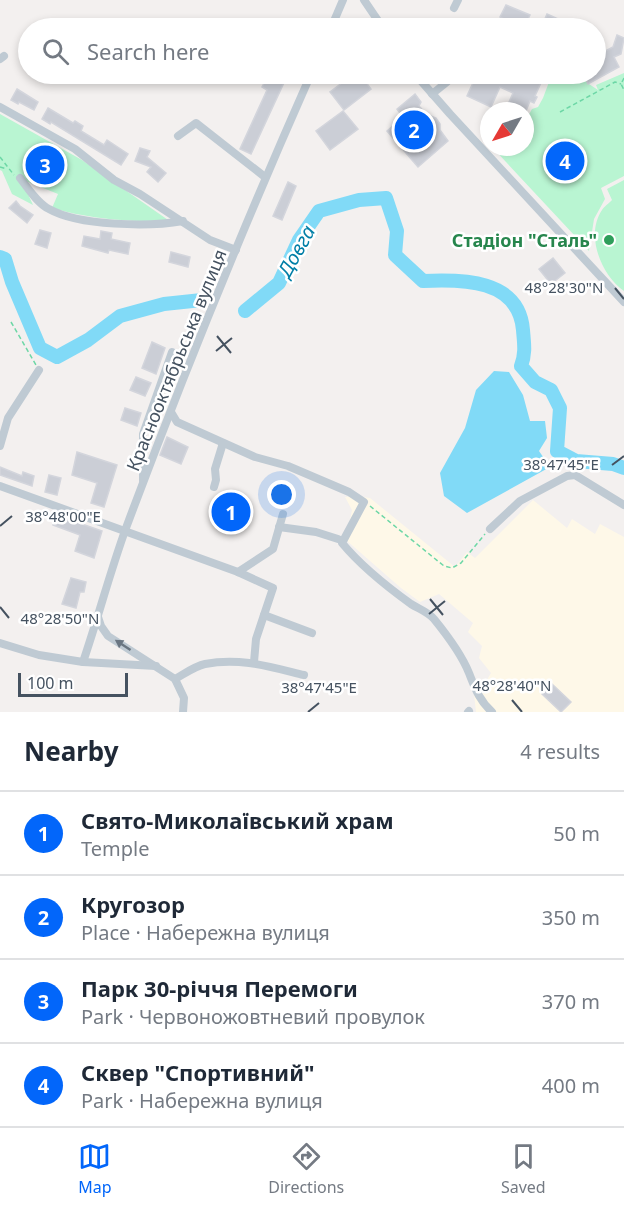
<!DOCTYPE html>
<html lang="en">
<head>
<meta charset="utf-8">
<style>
	body { margin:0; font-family:"Noto Sans",sans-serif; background:#f6f6f7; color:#1f2937 }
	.compass { position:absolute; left:480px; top:102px; width:54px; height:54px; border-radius:50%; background:#fff; box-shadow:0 3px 9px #0003; rotate:231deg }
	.scale { position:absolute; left:18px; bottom:15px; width:110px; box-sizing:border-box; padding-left:6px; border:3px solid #455260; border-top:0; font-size:16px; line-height:21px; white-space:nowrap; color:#455260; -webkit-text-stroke:4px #fff; paint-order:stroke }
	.you { position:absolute; left:282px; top:495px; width:21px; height:21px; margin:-15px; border:4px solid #fff; border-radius:50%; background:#1a73e8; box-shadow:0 0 0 9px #1a73e833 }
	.badge { display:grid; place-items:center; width:39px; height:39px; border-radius:50%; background:#0266fa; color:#fff; font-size:20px; font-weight:700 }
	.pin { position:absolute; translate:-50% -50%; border:3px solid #fff; box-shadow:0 2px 6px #0006 }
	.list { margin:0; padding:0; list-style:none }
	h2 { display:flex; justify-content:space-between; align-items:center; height:78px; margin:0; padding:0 24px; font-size:26px }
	h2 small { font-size:20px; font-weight:400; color:#747a83 }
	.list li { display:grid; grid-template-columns:39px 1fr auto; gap:18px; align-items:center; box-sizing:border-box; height:84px; padding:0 24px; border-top:2px solid #e0e1e3 }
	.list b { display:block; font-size:22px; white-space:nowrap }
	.list p { margin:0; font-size:20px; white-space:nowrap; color:#747a83 }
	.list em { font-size:20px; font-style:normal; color:#747a83 }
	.icon { flex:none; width:33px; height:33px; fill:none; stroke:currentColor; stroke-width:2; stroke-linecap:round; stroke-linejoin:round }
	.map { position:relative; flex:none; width:624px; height:712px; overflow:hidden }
	.search { position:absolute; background:#fff; box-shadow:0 3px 9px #0003; left:18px; right:18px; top:18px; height:66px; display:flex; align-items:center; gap:15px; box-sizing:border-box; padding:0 21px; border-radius:33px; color:#747a83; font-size:22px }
	.sheet { height:414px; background:#fff }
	nav { display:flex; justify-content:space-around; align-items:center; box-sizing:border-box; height:84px; border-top:2px solid #e0e1e3; background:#fff; font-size:16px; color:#747a83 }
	nav a { display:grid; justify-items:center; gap:3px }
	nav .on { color:#0266fa }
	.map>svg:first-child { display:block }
</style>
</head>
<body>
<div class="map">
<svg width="624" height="712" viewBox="0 0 624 712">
	<rect width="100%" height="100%" fill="#f3f0ef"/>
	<path fill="#fef8e8" d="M357,496L370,498L455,567L467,552L475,558L533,500L567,528L572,519L595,534L600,524L624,537V712H476L474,694L484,685L491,673L479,658L482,646L468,632L473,623L439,594L420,602L401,588L346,540L352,510L345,497Z"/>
	<g fill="#b9f5d2">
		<path d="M624,73V176L601,188L605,199L594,219L589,251L492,147H525V122L532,109L538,107L543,98L552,74H581L589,84L598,90L596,85Z"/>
		<path d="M0,114L82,160L171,222C127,221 94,220 52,208L58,194L21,179L33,205L12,194L2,171L0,170Z"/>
		<path d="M624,180V291C601,275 585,235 602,210C604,207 609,203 612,200L607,189Z"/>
	</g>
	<path fill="#81daf7" d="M494,371L509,372L523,395L530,421H545L547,438L539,451L550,467L467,513L444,496L440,473L465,428L476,390Z"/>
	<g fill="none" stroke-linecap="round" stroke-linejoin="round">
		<g stroke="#81daf7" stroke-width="14">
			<path d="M0,257L5,259L12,282L40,348L57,357L88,340L120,316L164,304L202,300"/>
			<path d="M245,311L279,283L299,240L319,211L359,200L386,198L397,231L395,255L423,281C462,279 519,279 523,330C524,343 526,353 521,366L535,382L551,390L560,408L557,451L576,461L613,464L624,468"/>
		</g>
	</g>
	<g fill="#cbced6" stroke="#d3d5dc" stroke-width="1.5">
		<path d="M506,5L530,15L524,28H502L506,20L500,17Z"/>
		<path d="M547,14L565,22L562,28H541Z"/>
		<path d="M617,35L624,38L621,54L614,57L619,67L588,84L583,74H596V56L613,47Z"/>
		<path d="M269,74H288L251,154L240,149L267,90L262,87Z"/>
		<path d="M354,74H360L371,89L344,110L330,92Z"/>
		<path d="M477,74H545L535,96L537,97L534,103L530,101L526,111H505L513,93L500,87L491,107L467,96Z"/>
		<path d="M17,89L38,102L34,110L19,102L18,104L11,100Z"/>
		<path d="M415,94L421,102L419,106L426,114L436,118L440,124V130L448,141L418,167L387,131L403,117L397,109Z"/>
		<path d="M48,108L73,123L75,121L83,126L81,131L104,145L107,140L128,154L121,165L51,122L50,124L42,119Z"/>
		<path d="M343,111L358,129L330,150L316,131Z"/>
		<path d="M140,148L150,151L147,157L166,173L158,182L147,172L151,167L135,161Z"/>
		<path d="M288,182L296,186L282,220L273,216Z"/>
		<path d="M16,201L20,206L33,215L27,223L9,208Z"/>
		<path d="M40,230L51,233L47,248L35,244Z"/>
		<path d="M101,231L112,233L111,239L130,243L128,254L109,250L108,253L82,246L84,236L100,239Z"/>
		<path d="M171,252L190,257L188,267L169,262Z"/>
		<path d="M553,258L565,273L551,284L539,269Z"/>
		<path d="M152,342L165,348L156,374L142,368Z"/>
		<path d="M136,377L151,383L145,396L130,390Z"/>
		<path d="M125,408L141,413L137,426L121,420Z"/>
		<path d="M167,437L188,447L181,464L160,455Z"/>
		<path d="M77,452L117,465L104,507L91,503L97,483L72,475Z"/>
		<path d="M0,467L22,476L23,472L34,476L32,486L0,475Z"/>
		<path d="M49,475L61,478L57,495L45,492Z"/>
		<path d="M56,515L102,531L94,558L75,551L80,535L53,525Z"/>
		<path d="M71,578L86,582L84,592H80L76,608L62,604Z"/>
		<path d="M552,684L571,702L561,712L542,694Z"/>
	</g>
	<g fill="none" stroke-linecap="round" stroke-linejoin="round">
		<g stroke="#6dd7a6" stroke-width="1.5" stroke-dasharray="4.5 3" stroke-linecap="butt">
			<path d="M624,78L621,84L624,90"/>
			<path d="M560,112L615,82L621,84"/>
			<path d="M0,157L14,175"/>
			<path d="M0,167L7,169"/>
			<path d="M11,322L36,365"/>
			<path d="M370,506L444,566L452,568L461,563L485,534"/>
		</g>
		<g stroke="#bfcad3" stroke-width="8">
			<path d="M364,0L383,28"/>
			<path d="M454,8L458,0"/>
			<path d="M331,28L343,0"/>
			<path d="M0,59L4,56"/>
			<path d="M415,74L450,114L624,302"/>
			<path d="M432,94L447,82"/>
			<path d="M0,107L75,149L114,180L140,194L210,240L236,250"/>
			<path d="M178,136L196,123L265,177"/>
			<path d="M20,178C28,188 37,203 49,209C79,226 149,227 183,221"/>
			<path d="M171,412L177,422L255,457L288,466L349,492L364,502L342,543C361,566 386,586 411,604C419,609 428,612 434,619C447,635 461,653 469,673C475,688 479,700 492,712"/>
			<path d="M0,446L8,418L39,370"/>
			<path d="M143,480V434L172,352"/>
			<path d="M0,486L238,572L273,588L256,639L254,662"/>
			<path d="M214,487L216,480L215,469L223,443"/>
			<path d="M279,527L316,532L338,539"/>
			<path d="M490,529L520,501L567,476L575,475L624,505"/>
			<path d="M238,572L273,549L283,514"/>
			<path d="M264,615L312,633"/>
			<path d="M98,617L101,626L108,636L175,679L184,698L183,712"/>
			<path d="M0,643L39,655L83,662L156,666"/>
			<path d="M83,662C98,618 110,572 126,528C183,375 245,223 311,74"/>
			<path d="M175,679C184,674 195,666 205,664C240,657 271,667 304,675"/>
			<path d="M468,712L469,711"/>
		</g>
	</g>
	<defs><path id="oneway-solid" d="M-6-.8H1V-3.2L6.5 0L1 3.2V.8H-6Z" transform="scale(1.5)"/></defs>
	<use fill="#6a7682" href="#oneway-solid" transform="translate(123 645) rotate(-147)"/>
	<path fill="none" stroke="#455260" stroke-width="2" d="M615,288L624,299M217,336L231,353M216,351L232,338M612,465L624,456M0,526L12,516M430,599L443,615M0,607L9,618M429,614L445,601M512,700L522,712M308,712L319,703"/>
	<circle fill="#2e9e5b" stroke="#fff" stroke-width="2" cx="609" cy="240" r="6"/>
	<g text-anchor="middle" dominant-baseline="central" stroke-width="5" stroke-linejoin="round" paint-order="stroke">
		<g font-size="18" font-weight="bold" fill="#27864d" stroke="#fff" text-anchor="end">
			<text x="597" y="240">Стадіон "Сталь"</text>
		</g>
		<g font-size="18" fill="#455260" stroke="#fff">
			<text transform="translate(176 360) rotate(-68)">Краснооктябрьська вулиця</text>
		</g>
		<g font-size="20" font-style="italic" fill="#027fa7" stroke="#fff">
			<text transform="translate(296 251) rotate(-61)">Довга</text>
		</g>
	</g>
	<g font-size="15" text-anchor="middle" fill="#455260" stroke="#fff" stroke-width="5" stroke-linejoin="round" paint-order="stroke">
		<text x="564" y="293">48°28'30"N</text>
		<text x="561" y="470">38°47'45"E</text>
		<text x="63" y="522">38°48'00"E</text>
		<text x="60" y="624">48°28'50"N</text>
		<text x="512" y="691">48°28'40"N</text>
		<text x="319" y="693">38°47'45"E</text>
	</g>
</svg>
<svg class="compass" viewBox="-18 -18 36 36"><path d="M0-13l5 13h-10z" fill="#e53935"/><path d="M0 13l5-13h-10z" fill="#747a83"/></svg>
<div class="scale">100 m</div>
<div class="you"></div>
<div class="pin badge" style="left:231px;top:512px">1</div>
<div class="pin badge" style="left:414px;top:130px">2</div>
<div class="pin badge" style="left:45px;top:165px">3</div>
<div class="pin badge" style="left:565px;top:161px">4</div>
<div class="search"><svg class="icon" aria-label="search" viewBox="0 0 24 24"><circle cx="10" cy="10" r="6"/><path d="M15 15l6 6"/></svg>Search here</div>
</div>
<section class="sheet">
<h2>Nearby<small>4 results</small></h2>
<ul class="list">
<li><span class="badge">1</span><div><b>Свято-Миколаївський храм</b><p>Temple</p></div><em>50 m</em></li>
<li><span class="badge">2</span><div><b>Кругозор</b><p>Place · Набережна вулиця</p></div><em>350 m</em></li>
<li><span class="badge">3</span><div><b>Парк 30-річчя Перемоги</b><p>Park · Червоножовтневий провулок</p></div><em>370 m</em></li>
<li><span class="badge">4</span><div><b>Сквер &quot;Спортивний&quot;</b><p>Park · Набережна вулиця</p></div><em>400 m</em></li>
</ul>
</section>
<nav>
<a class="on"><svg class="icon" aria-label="map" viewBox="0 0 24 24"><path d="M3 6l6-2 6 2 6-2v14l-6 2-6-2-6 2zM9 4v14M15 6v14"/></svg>Map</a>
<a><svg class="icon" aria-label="directions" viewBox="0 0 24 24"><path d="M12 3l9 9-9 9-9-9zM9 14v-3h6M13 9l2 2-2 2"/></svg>Directions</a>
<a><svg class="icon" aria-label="saved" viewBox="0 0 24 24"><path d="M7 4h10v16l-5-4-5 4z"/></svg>Saved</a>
</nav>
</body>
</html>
